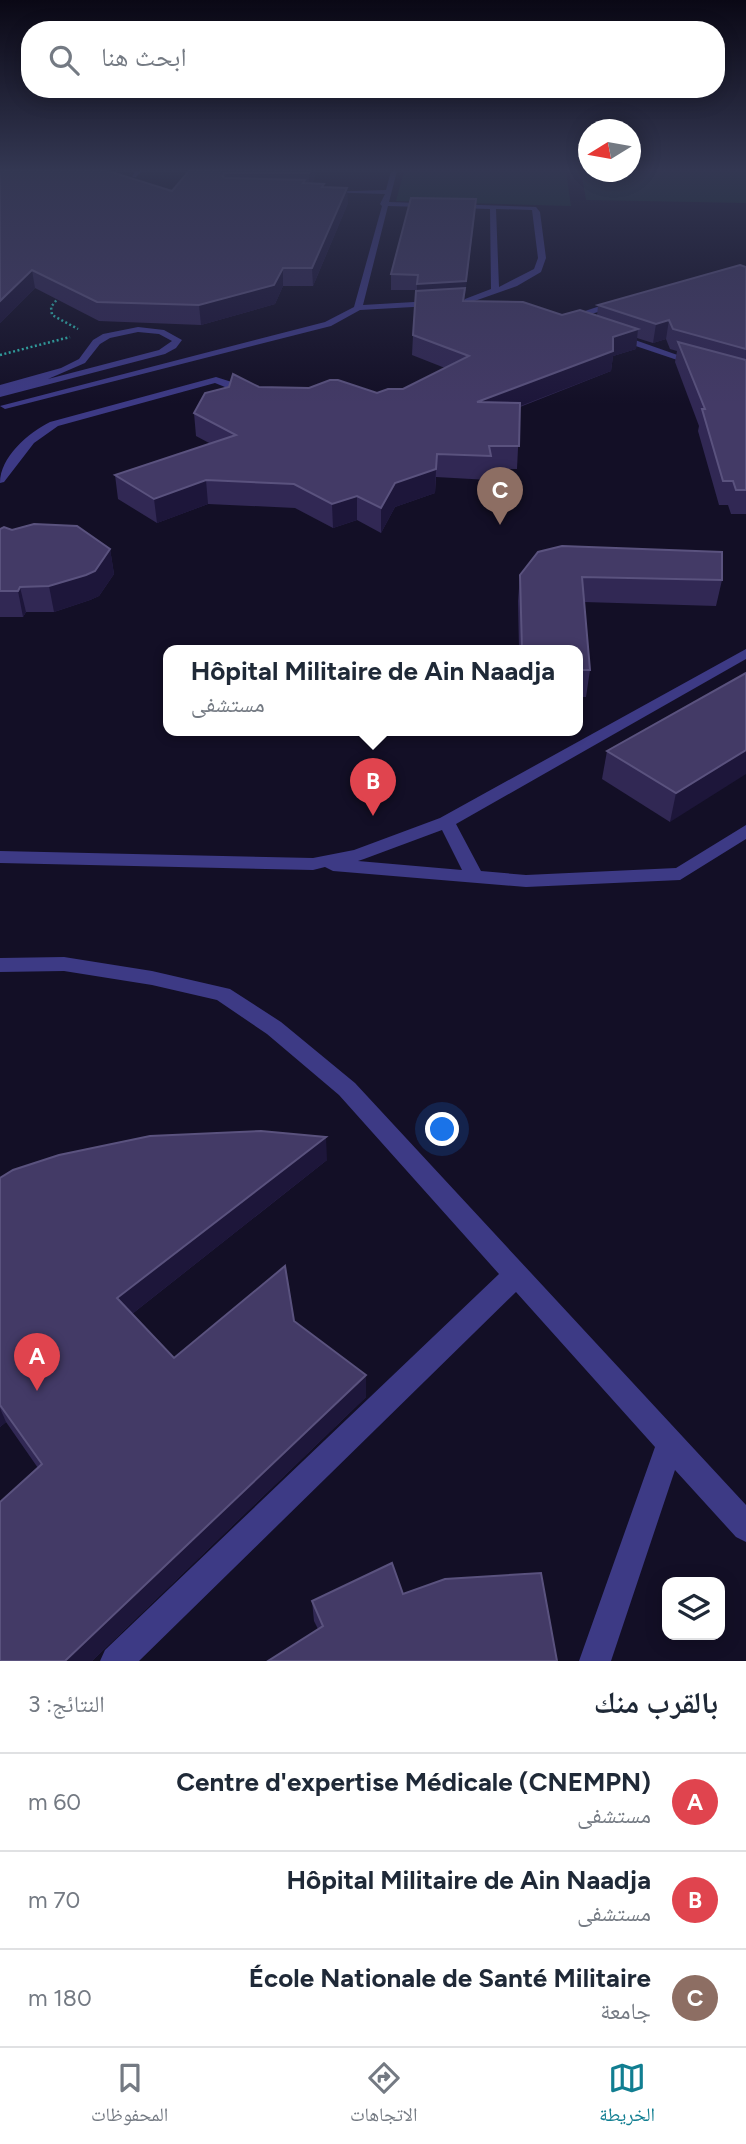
<!DOCTYPE html>
<html lang="ar">
<head>
<meta charset="utf-8">
<style>
	body { margin:0; font-family:Figtree,"Noto Naskh Arabic",sans-serif; background:#f6f6f7; color:#1f2937; direction:rtl }
	.controls { position:absolute; right:21px; bottom:21px; display:grid; overflow:hidden; border-radius:14px; box-shadow:0 4px 18px #0003 }
	.controls button { width:63px; height:63px; display:grid; place-items:center; padding:0; border:0; border-bottom:2px solid #e0e1e3; background:#fff; color:#1f2937; font:35px sans-serif }
	.compass { position:absolute; left:578px; top:119px; width:63px; height:63px; border-radius:50%; background:#fff; box-shadow:0 4px 18px #0003; rotate:259deg }
	.you { position:absolute; left:443px; top:1130px; width:24px; height:24px; margin:-18px; border:5px solid #fff; border-radius:50%; background:#1a73e8; box-shadow:0 0 0 10px #1a73e833 }
	.badge { display:grid; place-items:center; width:46px; height:46px; border-radius:50%; background:#117e91; color:#fff; font-size:23px; font-weight:700 }
	.pin { position:absolute; translate:-50% -58px; filter:drop-shadow(0 2px 4px #0008) }
	.pin::after { content:''; position:absolute; top:37px; width:24px; height:21px; background:inherit; clip-path:polygon(0 0,100% 0,50% 100%) }
	.popup { position:absolute; left:163px; top:645px; width:420px; height:91px; box-sizing:border-box; display:grid; place-content:center; border-radius:14px; background:#fff; filter:drop-shadow(0 2px 5px #0005); font-size:23px; white-space:nowrap; color:#747a83 }
	.popup b { font-size:26px; color:#1f2937 }
	.popup::after { content:''; position:absolute; left:50%; top:100%; margin-left:-14px; border:14px solid transparent; border-top-color:#fff }
	.list { margin:0; padding:0; list-style:none }
	h2 { display:flex; justify-content:space-between; align-items:center; height:91px; margin:0; padding:0 28px; font-size:30px }
	h2 small { font-size:23px; font-weight:400; color:#747a83 }
	.list li { display:grid; grid-template-columns:46px 1fr auto; gap:21px; align-items:center; box-sizing:border-box; height:98px; padding:0 28px; border-top:2px solid #e0e1e3 }
	.list b { display:block; font-size:26px; white-space:nowrap }
	.list p { margin:0; font-size:23px; white-space:nowrap; color:#747a83 }
	.list em { font-size:23px; font-style:normal; color:#747a83 }
	.icon { flex:none; width:38px; height:38px; fill:none; stroke:currentColor; stroke-width:2; stroke-linecap:round; stroke-linejoin:round }
	.map { position:relative; flex:none; width:746px; height:1661px; overflow:hidden; direction:ltr }
	.search { position:absolute; background:#fff; box-shadow:0 4px 18px #0003; left:21px; right:21px; top:21px; height:77px; display:flex; align-items:center; gap:18px; box-sizing:border-box; padding:0 24px; border-radius:28px; color:#747a83; font-size:26px }
	.sheet { height:385px; background:#fff }
	nav { display:flex; justify-content:space-around; align-items:center; box-sizing:border-box; height:98px; border-top:2px solid #e0e1e3; background:#fff; font-size:19px; color:#747a83 }
	nav a { display:grid; justify-items:center; gap:4px }
	nav .on { color:#117e91 }
	.map>svg:first-child { display:block }
</style>
</head>
<body>
<div class="map">
<svg width="746" height="1661" viewBox="0 0 746 1661">
	<rect width="100%" height="100%" fill="#130f26"/>
	<g fill="#12302f">
		<path d="M404,171H566L571,206L396,201Z"/>
		<path d="M581,171H746V203L586,200Z"/>
	</g>
	<g fill="none" stroke-linecap="round" stroke-linejoin="round">
		<g stroke="#2fb8b0" stroke-width="2.5" stroke-dasharray="2 2.5" stroke-linecap="butt">
			<path d="M59,297L51,307L52,315L78,329"/>
			<path d="M0,355L70,337"/>
		</g>
		<g fill="#3d3a85" fill-rule="evenodd">
			<path d="M135,171H142L136,177H132Z"/>
			<path d="M391,171H397L389,202L536,207L540,212L546,258L541,272L517,286L466,304L360,310L331,326L5,409L0,406L325,322L354,307L382,206L380,204L385,194L321,192L386,190ZM388,206L490,209L491,289L465,299L363,305ZM496,209L532,210L538,258L534,269L499,287Z"/>
			<path d="M618,300L621,305L565,322L561,319Z"/>
			<path d="M138,327L164,330L182,340L176,348L165,354L0,397V385L61,368L79,359L93,340L103,334ZM138,332L159,334L172,341L159,350L48,379L85,363L100,344L110,338Z"/>
			<path d="M612,334H618L703,364L695,366L612,338Z"/>
			<path d="M216,377L257,390C245,397 228,388 215,383L58,426L34,443L4,482L0,483C0,457 28,433 50,422Z"/>
			<path d="M746,649V659L456,824L481,871L526,875L676,868L746,825V839L680,880L526,887L333,871L325,867L313,870L0,863V851L313,858L354,850L440,818ZM442,830L462,870L358,861L364,859Z"/>
			<path d="M64,957L152,971L230,989L281,1022L355,1083L746,1505V1542L736,1537L675,1470L611,1661H579L655,1447L516,1292L139,1661H100L105,1650L499,1274L339,1095L267,1034L217,1000L152,985L64,971L0,972V958Z"/>
		</g>
	</g>
	<g fill="#312854">
		<path d="M0,171H121L117,174L172,191L189,171H318L312,183L324,187L348,203L313,286H283L275,304L201,325L99,321L35,288L0,323Z"/>
		<path d="M475,213L464,301L562,315L597,316L598,305L746,267V514H731L728,505H719L698,431L699,426L675,362L677,351L670,349L666,339L653,343L637,338L636,349L613,356L611,371L520,407L517,469H490L489,480L436,477L435,493L395,507L381,533L357,520L333,528L295,508L208,504L157,523L118,499L115,475L211,444L196,436L194,413L259,387L377,393L403,389L445,368L412,355L413,335L417,290H391V274Z"/>
		<path d="M0,529L12,530L110,549L114,574L99,596L90,600L54,612H26L23,617H0Z"/>
		<path d="M520,575L722,580L716,606L584,602L590,670L586,697H578V650H519L518,601Z"/>
		<path d="M746,673L670,822L602,779L607,751Z"/>
		<path d="M327,1160L132,1314L174,1358L294,1321L366,1397L92,1661H0L38,1468L6,1422L0,1427V1178Z"/>
		<path d="M403,1594L318,1629L314,1621L312,1601Z"/>
	</g>
	<g fill="#1d163a">
		<path d="M104,171H121L106,185Z"/>
		<path d="M310,171H318L309,188V173Z"/>
		<path d="M347,188L348,203L313,286L312,268Z"/>
		<path d="M476,199L475,213L462,320L417,299V284Z"/>
		<path d="M283,268V286L275,304L201,325L199,305Z"/>
		<path d="M32,270L35,288L0,323V301Z"/>
		<path d="M669,320L666,339L653,343L656,324Z"/>
		<path d="M638,329L636,349L613,356L611,371L476,423L477,402L613,337Z"/>
		<path d="M436,469L435,493L395,507L381,533V508L395,483Z"/>
		<path d="M206,480L208,504L157,523L154,499Z"/>
		<path d="M357,496V520L333,528L332,504Z"/>
		<path d="M110,549L114,574L99,596L90,600L54,612L49,586Z"/>
		<path d="M20,587L26,612L23,617L18,591Z"/>
		<path d="M746,750V774L670,822L676,793Z"/>
		<path d="M326,1137L327,1160L123,1321L117,1298Z"/>
		<path d="M366,1375V1397L92,1661H65Z"/>
		<path d="M0,1408L6,1422L0,1427Z"/>
	</g>
	<g fill="#433a66" stroke="#5a527e" stroke-width="2">
		<path d="M0,171H108L172,191L189,171H310L309,173H225L222,176L225,178L305,180L303,183L324,184L322,187L347,188L312,268H283L274,285L199,305L97,302L32,270L0,301Z"/>
		<path d="M411,198L476,199L466,281L417,284L418,275L391,274Z"/>
		<path d="M740,265L746,267V349L673,329L669,320L656,324L598,305Z"/>
		<path d="M465,288L463,301L523,302L562,315L580,310L638,329L613,337V351L477,402L520,403L519,446H489L491,456L437,454L436,469L395,483L381,508L357,496L332,504L294,484L206,480L154,499L115,475L236,435L194,413L205,393L229,387L233,374L259,387L309,388L330,380H338L377,393L388,389H403L469,356L413,335L416,291Z"/>
		<path d="M678,342L746,360V490H736L733,481H723L702,409H705Z"/>
		<path d="M34,524L77,526L110,549L95,571L86,575L49,586L20,587L18,591H0V529L4,527L12,530Z"/>
		<path d="M562,546L722,552V580L582,577L590,670H578V650H522L520,575L538,552Z"/>
		<path d="M746,673V750L676,793L607,751Z"/>
		<path d="M261,1131L326,1137L117,1298L174,1358L285,1266L294,1321L366,1375L65,1661H0V1502L42,1464L0,1405V1178L13,1170L59,1155L150,1136Z"/>
		<path d="M392,1563L403,1594L445,1579L541,1573L557,1661H268L323,1626L312,1601Z"/>
	</g>
	<linearGradient id="sky" x2="0" y2="1"><stop stop-color="#0a0815"/><stop offset="0.42" stop-color="#333752"/><stop offset="1" stop-color="#333752" stop-opacity="0"/></linearGradient>
	<rect width="746" height="404" fill="url(#sky)"/>
</svg>
<div class="controls">
<button><svg class="icon" aria-label="layers" viewBox="0 0 24 24"><path d="M12 4l9 5-9 5-9-5zM3 14l9 5 9-5"/></svg></button>
</div>
<svg class="compass" viewBox="-18 -18 36 36"><path d="M0-13l5 13h-10z" fill="#e53935"/><path d="M0 13l5-13h-10z" fill="#747a83"/></svg>
<div class="you"></div>
<div class="pin badge" style="left:37px;top:1391px;background:#e0444e">A</div>
<div class="pin badge" style="left:373px;top:816px;background:#e0444e">B</div>
<div class="popup"><b>Hôpital Militaire de Ain Naadja</b>مستشفى</div>
<div class="pin badge" style="left:500px;top:525px;background:#8d6e63">C</div>
<div class="search"><svg class="icon" aria-label="search" viewBox="0 0 24 24"><circle cx="10" cy="10" r="6"/><path d="M15 15l6 6"/></svg>ابحث هنا</div>
</div>
<section class="sheet">
<h2>بالقرب منك<small>النتائج: 3</small></h2>
<ul class="list">
<li><span class="badge" style="background:#e0444e">A</span><div><b>Centre d'expertise Médicale (CNEMPN)</b><p>مستشفى</p></div><em>60 m</em></li>
<li><span class="badge" style="background:#e0444e">B</span><div><b>Hôpital Militaire de Ain Naadja</b><p>مستشفى</p></div><em>70 m</em></li>
<li><span class="badge" style="background:#8d6e63">C</span><div><b>École Nationale de Santé Militaire</b><p>جامعة</p></div><em>180 m</em></li>
</ul>
</section>
<nav>
<a class="on"><svg class="icon" aria-label="map" viewBox="0 0 24 24"><path d="M3 6l6-2 6 2 6-2v14l-6 2-6-2-6 2zM9 4v14M15 6v14"/></svg>الخريطة</a>
<a><svg class="icon" aria-label="directions" viewBox="0 0 24 24"><path d="M12 3l9 9-9 9-9-9zM9 14v-3h6M13 9l2 2-2 2"/></svg>الاتجاهات</a>
<a><svg class="icon" aria-label="saved" viewBox="0 0 24 24"><path d="M7 4h10v16l-5-4-5 4z"/></svg>المحفوظات</a>
</nav>
</body>
</html>
